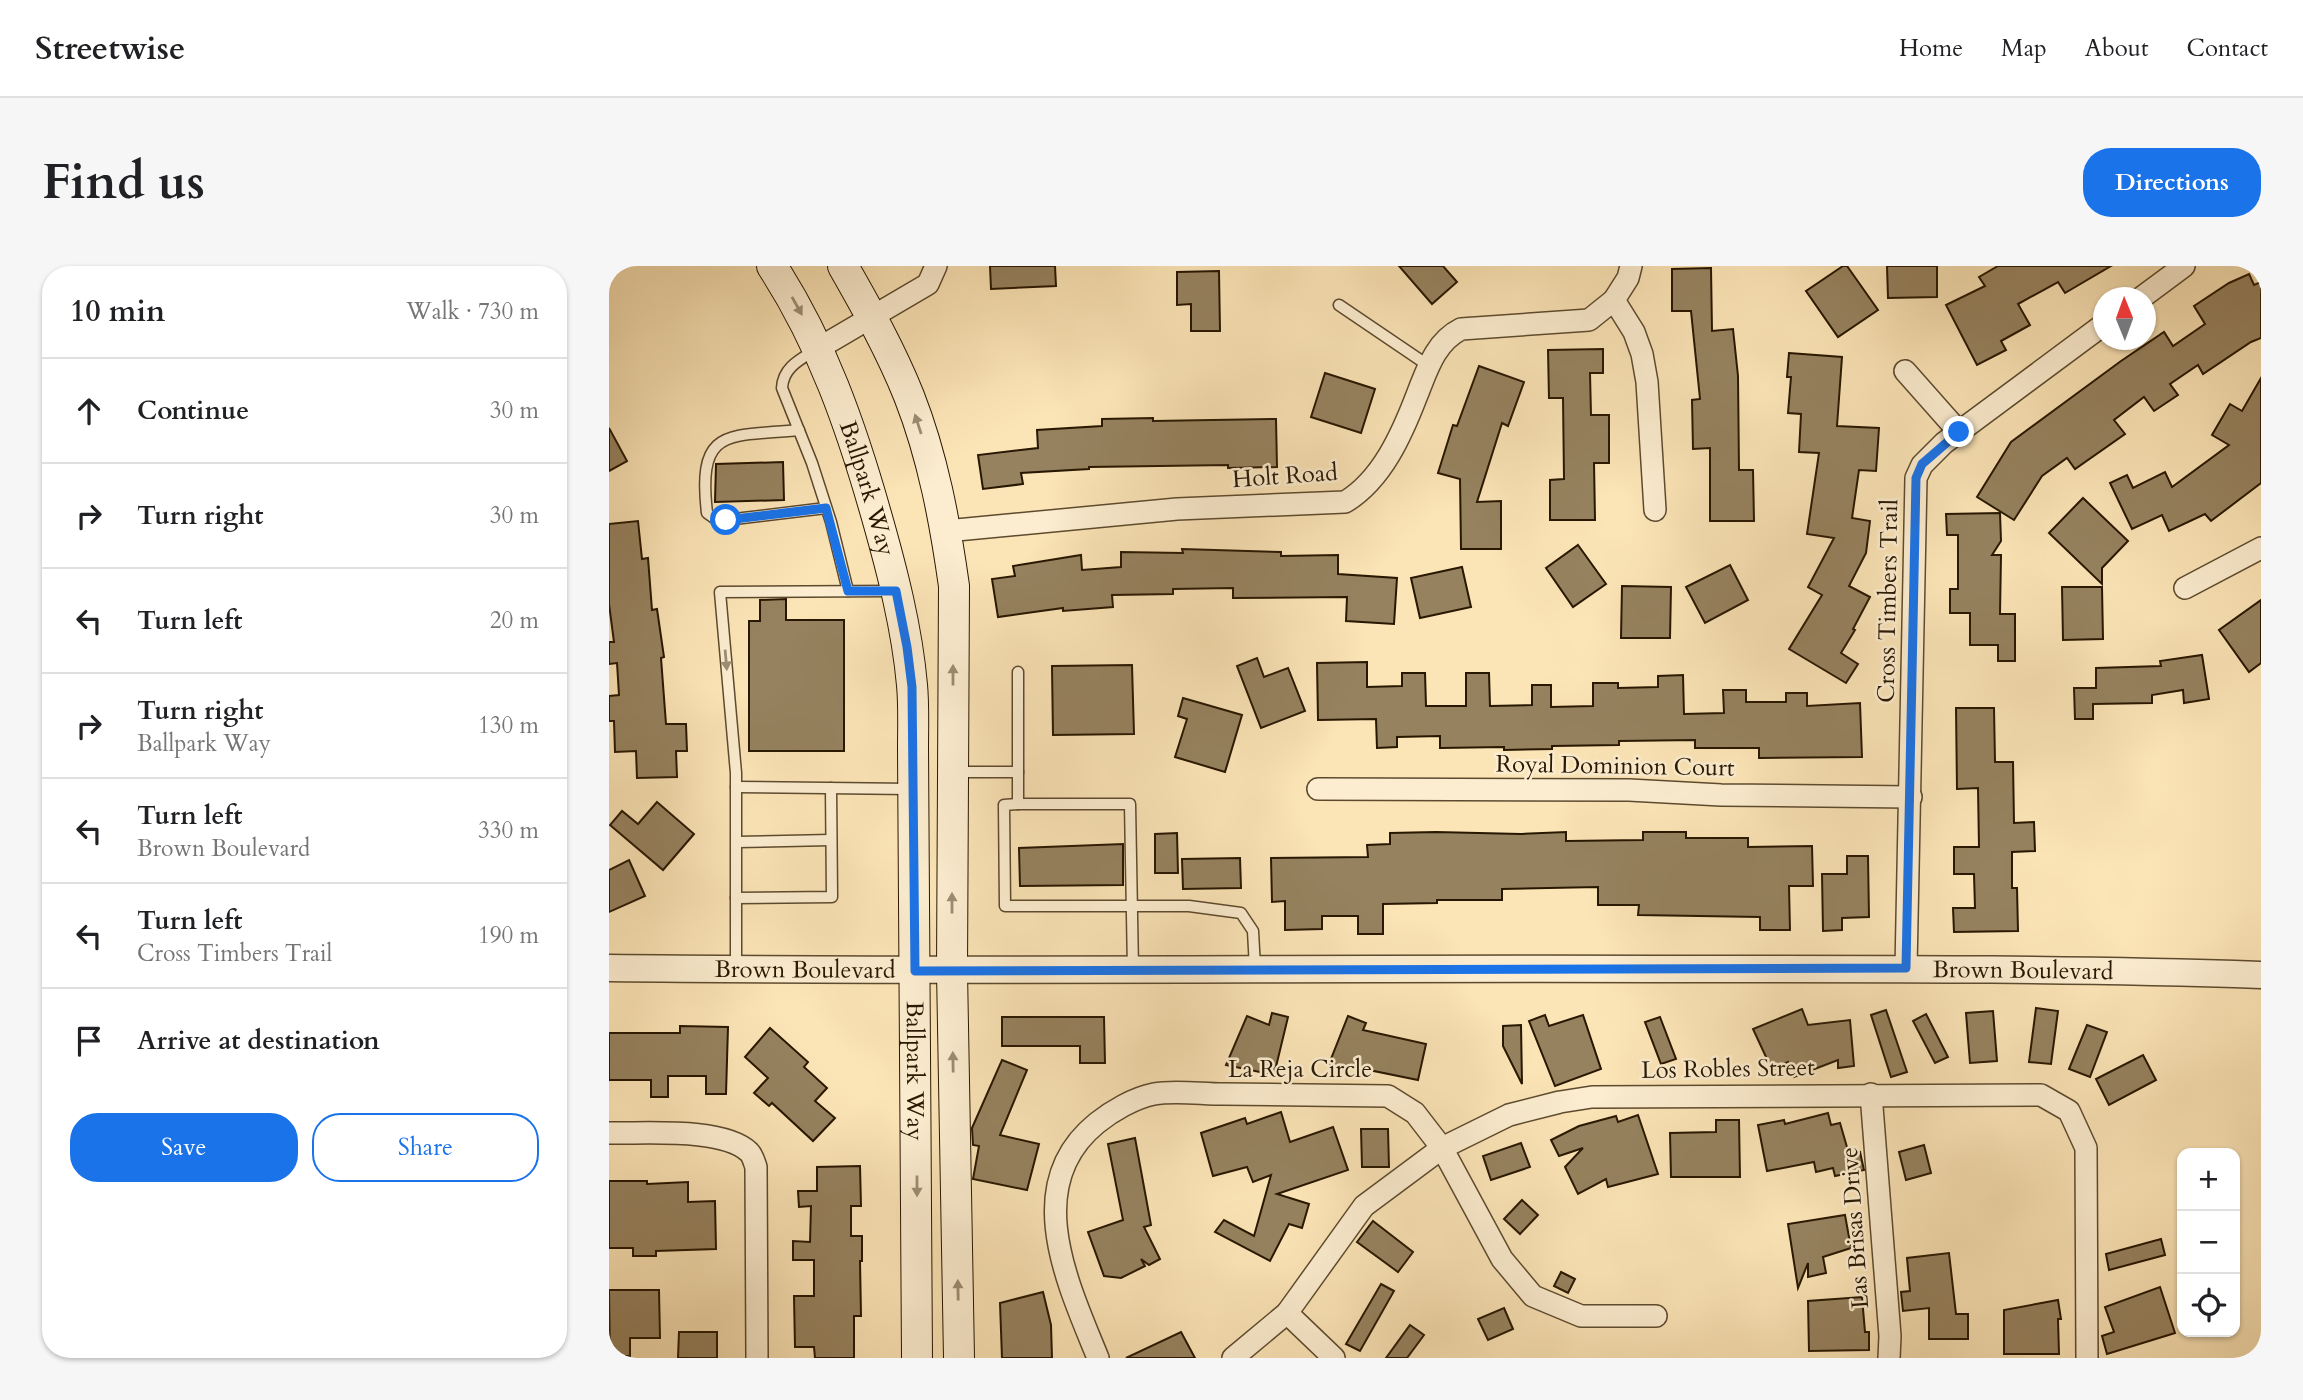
<!DOCTYPE html>
<html lang="en">
<head>
<meta charset="utf-8">
<style>
	body { margin:0; font-family:Cardo,serif; background:#f6f6f6; color:#202124 }
	.controls { position:absolute; right:21px; bottom:21px; display:grid; overflow:hidden; border-radius:14px; box-shadow:0 2px 5px #0004 }
	.controls button { width:63px; height:63px; display:grid; place-items:center; padding:0; border:0; border-bottom:2px solid #e0e0e0; background:#fff; color:#202124; font:35px sans-serif }
	.compass { position:absolute; left:1484px; top:21px; width:63px; height:63px; border-radius:50%; background:#fff; box-shadow:0 2px 5px #0004; rotate:359deg }
	.stop { position:absolute; width:21px; height:21px; margin:-16px; border:5px solid #1a73e8; border-radius:50%; background:#fff }
	.stop.end { background:#1a73e8; border-color:#fff; box-shadow:0 2px 7px #0008 }
	.list { margin:0; padding:0; list-style:none }
	h2 { display:flex; justify-content:space-between; align-items:center; height:91px; margin:0; padding:0 28px; font-size:30px }
	h2 small { font-size:23px; font-weight:400; color:#757577 }
	.list li { display:grid; grid-template-columns:46px 1fr auto; gap:21px; align-items:center; box-sizing:border-box; height:105px; padding:0 28px; border-top:2px solid #e0e0e0 }
	.list b { display:block; font-size:26px; white-space:nowrap }
	.list p { margin:0; font-size:23px; white-space:nowrap; color:#757577 }
	.list em { font-size:23px; font-style:normal; color:#757577 }
	.actions { display:flex; gap:14px; padding:21px 28px }
	.actions a { flex:1; padding:16px 0; border:2px solid #1a73e8; border-radius:28px; text-align:center; font-size:24px; color:#1a73e8 }
	.actions .main { background:#1a73e8; color:#fff }
	.icon { flex:none; width:38px; height:38px; fill:none; stroke:currentColor; stroke-width:2; stroke-linecap:round; stroke-linejoin:round }
	.map { position:relative; flex:none; width:1652px; height:1092px; overflow:hidden; border-radius:28px }
	header { display:flex; align-items:center; gap:42px; box-sizing:border-box; height:98px; padding:0 35px; background:#fff; border-bottom:2px solid #e0e0e0 }
	header strong { font-size:33px }
	nav { display:flex; gap:38px; margin-inline-start:auto; font-size:24px }
	.intro { display:flex; align-items:center; justify-content:space-between; box-sizing:border-box; height:168px; padding:0 42px }
	h1 { margin:0; font-size:49px }
	.button { padding:18px 32px; border-radius:28px; background:#1a73e8; color:#fff; font-size:24px; font-weight:700 }
	main { display:flex; gap:42px; padding:0 42px }
	aside { flex:1; background:#fff; border-radius:28px; box-shadow:0 2px 5px #0004 }
	.map>svg:first-child { display:block }
</style>
</head>
<body>
<header>
<strong>Streetwise</strong>
<nav><a>Home</a><a>Map</a><a>About</a><a>Contact</a></nav>
</header>
<div class="intro"><h1>Find us</h1><a class="button">Directions</a></div>
<main>
<aside>
<h2>10 min<small>Walk · 730 m</small></h2>
<ul class="list">
<li><svg class="icon" aria-label="ahead" viewBox="0 0 24 24"><path d="M12 20V5M6 11l6-6 6 6"/></svg><div><b>Continue</b></div><em>30 m</em></li>
<li><svg class="icon" aria-label="right" viewBox="0 0 24 24"><path d="M7 20v-9h11M14 6l5 5-5 5"/></svg><div><b>Turn right</b></div><em>30 m</em></li>
<li><svg class="icon" aria-label="left" viewBox="0 0 24 24"><path d="M17 20v-9H6M10 6l-5 5 5 5"/></svg><div><b>Turn left</b></div><em>20 m</em></li>
<li><svg class="icon" aria-label="right" viewBox="0 0 24 24"><path d="M7 20v-9h11M14 6l5 5-5 5"/></svg><div><b>Turn right</b><p>Ballpark Way</p></div><em>130 m</em></li>
<li><svg class="icon" aria-label="left" viewBox="0 0 24 24"><path d="M17 20v-9H6M10 6l-5 5 5 5"/></svg><div><b>Turn left</b><p>Brown Boulevard</p></div><em>330 m</em></li>
<li><svg class="icon" aria-label="left" viewBox="0 0 24 24"><path d="M17 20v-9H6M10 6l-5 5 5 5"/></svg><div><b>Turn left</b><p>Cross Timbers Trail</p></div><em>190 m</em></li>
<li><svg class="icon" aria-label="arrive" viewBox="0 0 24 24"><path d="M6 21V4h12l-3 4 3 4H6"/></svg><div><b>Arrive at destination</b></div></li>
</ul>
<div class="actions"><a class="main">Save</a><a>Share</a></div>
</aside>
<div class="map">
<svg width="1652" height="1092" viewBox="0 0 1652 1092">
	<rect width="100%" height="100%" fill="#fbe4b6"/>
	<filter id="stains"><feTurbulence type="fractalNoise" baseFrequency=".00286" numOctaves="4"/><feColorMatrix values="0 0 0 0 .2 0 0 0 0 .09 0 0 0 0 .02 0 0 0 .5 -.17"/></filter>
	<radialGradient id="worn" r=".72"><stop offset=".6" stop-color="#630" stop-opacity="0"/><stop offset="1" stop-color="#630" stop-opacity=".3"/></radialGradient>
	<g fill="#96825f" stroke="#281701" stroke-width="2">
		<path d="M381,0H446L447,20L382,23Z"/>
		<path d="M790,0H834L848,16L823,38Z"/>
		<path d="M1234,0H1238L1269,44L1229,71L1197,25Z"/>
		<path d="M1278,0H1328V31L1279,32Z"/>
		<path d="M1389,0H1502L1456,27L1449,16L1409,38L1421,59L1392,75L1397,84L1368,99L1337,39L1376,20L1370,11Z"/>
		<path d="M1102,2L1103,65L1124,63L1129,110L1130,204H1144L1145,255H1101V182L1084,183L1083,134L1091,133L1082,45H1063V3Z"/>
		<path d="M610,5L611,65H582V38L568,39V6Z"/>
		<path d="M1640,8L1645,19L1652,16V72L1642,76L1594,108L1589,99L1561,118L1569,129L1545,145L1535,131L1505,154L1516,168L1466,203L1458,192L1433,210L1405,254L1368,231L1402,176L1512,95L1555,66L1564,80L1596,58L1585,40L1620,17Z"/>
		<path d="M994,83V107H981L982,149H1000V197H985L986,254H941V214L955,213L954,132H940L939,84Z"/>
		<path d="M1180,87L1233,91L1228,160L1270,162L1267,205L1250,204L1243,252L1261,255L1257,287L1240,320L1261,331L1244,363L1246,364L1232,387L1249,398L1237,417L1180,383L1213,329L1199,321L1225,272L1198,268L1210,187L1190,186L1192,148L1179,147L1182,111H1178Z"/>
		<path d="M870,100L915,116L899,160L893,157L868,236L892,235V283H852L851,213L829,207L844,159L848,160Z"/>
		<path d="M716,107L766,123L752,167L702,151Z"/>
		<path d="M1652,112V217L1602,255L1596,248L1560,265L1553,249L1523,263L1501,217L1518,209L1524,222L1556,206L1563,221L1620,179L1603,169L1621,138L1633,145Z"/>
		<path d="M544,152V155L667,153L668,201L619,202V199L480,201V203L412,207L414,218L374,223L369,189L429,182L428,164L493,160V153Z"/>
		<path d="M0,162L18,195L0,205Z"/>
		<path d="M174,196L175,234L106,236L107,198Z"/>
		<path d="M1474,232L1519,275L1493,302V318L1440,267Z"/>
		<path d="M1391,247L1392,275L1383,289H1392L1391,348H1406V395H1389V379H1361V347H1341V323H1349V269H1338L1337,248Z"/>
		<path d="M29,255L33,293L39,292L43,344L48,343L55,391L52,392L57,458H77L78,485H67L68,511L28,512L27,485L6,486L5,455H0V430L10,429L8,397L0,398V376H5L0,338V258Z"/>
		<path d="M969,279L997,318L964,341L937,302Z"/>
		<path d="M573,283L672,286V290L729,289V308L788,312L785,358L737,355L738,331L624,332V322L564,323V328L503,329L504,341L454,345V342L389,351L383,313L406,310L404,300L472,289L473,304L512,301V286L574,287Z"/>
		<path d="M1121,299L1139,334L1096,357L1077,321Z"/>
		<path d="M853,301L862,341L811,352L802,312Z"/>
		<path d="M1013,320L1062,321L1061,372H1012Z"/>
		<path d="M1453,321H1493L1494,373L1454,374Z"/>
		<path d="M177,333V354H235V485H140V355H151V334Z"/>
		<path d="M1652,334V397L1640,406L1610,364Z"/>
		<path d="M1593,389L1600,433L1575,437L1574,424L1543,429V437L1484,438V453H1466L1465,422H1487V402L1552,400L1551,395Z"/>
		<path d="M648,392L655,411L679,402L696,445L652,462L628,400Z"/>
		<path d="M758,396V421L793,420V407H816L817,440H857V407H880L881,440L923,439V419H942V441L984,440V417H1009V422L1049,421V410L1074,409L1075,448L1115,447L1114,424H1137V436H1177V427H1198V440L1251,437L1253,491L1150,492V482H1086V474L1010,475V479L943,480V483L895,484V481L831,482V470L788,471V481L768,482L767,453L709,454L708,397Z"/>
		<path d="M523,399L525,468L444,469L443,400Z"/>
		<path d="M574,432L633,449L616,506L566,491L578,453L569,450Z"/>
		<path d="M1347,442H1385L1386,496H1404L1405,557L1425,556L1426,585L1403,586V622H1408L1409,665L1345,666L1344,642H1366L1365,608H1345V581H1370L1369,522L1348,523Z"/>
		<path d="M48,536L85,568L54,604L1,559L13,545L29,558Z"/>
		<path d="M827,566L912,568L957,566V575L1034,574V566H1077V572H1139V581L1203,580L1204,620H1180L1181,664H1151V651L1029,649L1030,639H989V621L893,623V634H828V637L774,638V668H749V650H713V663L676,664V635L663,636L662,592L759,591L758,579L781,578V567Z"/>
		<path d="M568,567L569,607H546V568Z"/>
		<path d="M514,578V619L411,620L410,582Z"/>
		<path d="M1238,590H1259L1260,651L1233,652V664L1214,665L1213,608H1238Z"/>
		<path d="M631,592L632,622L574,623L573,593Z"/>
		<path d="M20,594L36,630L0,646V604Z"/>
		<path d="M1427,742L1449,745L1442,798L1420,796Z"/>
		<path d="M1193,743L1199,759L1241,754L1245,800L1229,802V794L1185,811L1179,796L1163,804L1144,763Z"/>
		<path d="M1277,744L1298,806L1282,811L1262,749Z"/>
		<path d="M1384,745L1388,795L1361,797L1357,747Z"/>
		<path d="M663,747L679,751L665,809L617,799L638,750L660,759Z"/>
		<path d="M1317,748L1339,791L1326,797L1304,755Z"/>
		<path d="M936,749L940,760L974,749L992,803L946,820L920,755Z"/>
		<path d="M739,750L757,757L754,764L817,778L809,814L740,800L738,805L720,798Z"/>
		<path d="M393,751H495L496,797H471V780H393Z"/>
		<path d="M1051,751L1067,793L1052,798L1036,756Z"/>
		<path d="M912,759L913,818L894,780V760Z"/>
		<path d="M1478,759L1498,766L1481,811L1460,803Z"/>
		<path d="M71,760L119,761L117,828H97V810H59V831H42V814H0V767H71Z"/>
		<path d="M161,762L199,796L195,801L218,822L206,835L226,852L204,875L163,837L160,840L145,827L159,812L136,791Z"/>
		<path d="M1534,789L1547,814L1500,839L1487,813Z"/>
		<path d="M393,794L418,804L391,869L430,878L418,924L364,913L370,880L364,879L363,862Z"/>
		<path d="M672,846L681,876L724,861L739,904L668,928L700,938L693,962L680,958L661,995L606,966L615,954L645,970L662,909L644,916L638,901L604,910L592,867L636,852L638,858Z"/>
		<path d="M1219,847L1222,859L1231,857L1240,888L1251,886L1255,904L1226,910L1224,902L1207,906L1205,896L1158,905L1149,859L1175,854L1176,858Z"/>
		<path d="M1029,849L1049,908L999,921L997,913L969,928L956,901L974,882L950,890L942,874L970,860L1007,850L1009,856Z"/>
		<path d="M1107,854H1130L1131,911H1062L1061,867L1107,866Z"/>
		<path d="M752,863H779L780,901H753Z"/>
		<path d="M526,872L542,959L535,961L551,993L540,999L532,993L536,1000L512,1012L495,1010L479,966L514,954L499,878Z"/>
		<path d="M912,877L921,901L882,914L874,890Z"/>
		<path d="M1315,879L1322,907L1297,914L1290,886Z"/>
		<path d="M251,900L252,940H242V970H253V995H251L252,1050H245V1092H206L205,1081H186L185,1030H205V994H184V975L201,976L202,940L190,941L189,925H208V901Z"/>
		<path d="M0,915H38V918L79,916V936L106,935L107,983L47,985V990H24V982H0Z"/>
		<path d="M913,934L929,949L911,968L895,953Z"/>
		<path d="M1236,949L1242,982L1214,991L1217,1007L1199,1011V997L1189,1022L1179,958Z"/>
		<path d="M764,955L804,986L789,1006L748,976Z"/>
		<path d="M1552,973L1556,989L1500,1004L1497,988Z"/>
		<path d="M1340,987L1347,1048H1359V1073H1320V1042L1294,1045L1292,1026L1301,1025L1298,992Z"/>
		<path d="M952,1006L966,1013L959,1027L945,1020Z"/>
		<path d="M772,1018L785,1025L751,1085L737,1078Z"/>
		<path d="M1551,1021L1566,1067L1498,1088L1493,1070L1505,1066L1496,1041Z"/>
		<path d="M0,1024H50L51,1072H21V1090H1Z"/>
		<path d="M434,1026L442,1059L443,1092H393L391,1037Z"/>
		<path d="M1253,1031L1256,1066H1260V1084L1200,1085L1199,1035Z"/>
		<path d="M1449,1034L1452,1053H1449L1450,1088H1395V1044Z"/>
		<path d="M895,1042L904,1063L879,1074L869,1053Z"/>
		<path d="M801,1059L815,1069L798,1092H777Z"/>
		<path d="M70,1066H108V1092H69Z"/>
		<path d="M572,1066L586,1092H517Z"/>
	</g>
	<g fill="none" stroke-linecap="round" stroke-linejoin="round">
		<defs>
			<g id="service">
				<path d="M730,39L820,100"/>
				<path d="M208,83C192,93 174,101 173,122L203,197L222,256L239,325"/>
				<path d="M190,164C119,171 88,160 98,247L105,252L117,254L217,242"/>
				<path d="M409,406V538H521L524,704"/>
				<path d="M345,506H409"/>
				<path d="M127,521L302,523"/>
				<path d="M409,538L395,539L396,640H580L632,647L644,665L646,702"/>
				<path d="M128,576L222,574"/>
				<path d="M127,632L223,631L222,522"/>
				<path d="M127,703V507L111,326L284,325"/>
			</g>
			<g id="minor">
				<path d="M1532,32L1575,0"/>
				<path d="M1005,34L1025,66L1033,88L1038,116L1046,244"/>
				<path d="M210,82L319,18L327,0"/>
				<path d="M1296,105L1350,166"/>
				<path d="M337,265L568,243L736,236C773,214 793,168 808,129C818,104 826,76 852,63L980,54L1005,34L1019,12L1022,0"/>
				<path d="M1576,322L1652,282"/>
				<path d="M709,523L1020,524L1112,529L1302,531"/>
				<path d="M1297,702L1307,212L1313,199L1335,177L1494,59"/>
				<path d="M1262,828L1281,1070L1280,1092"/>
				<path d="M0,867C35,868 114,861 140,886C144,890 145,896 147,901L148,1092"/>
				<path d="M678,1047L725,1092"/>
				<path d="M489,1092C459,1018 411,919 488,857C503,845 525,832 545,828C564,824 593,828 614,828C669,829 724,829 779,830L806,847L833,882L893,993L924,1030L972,1050H1047"/>
				<path d="M624,1092L678,1047L755,940L833,882L900,849L951,836L983,831L1432,829L1460,845L1477,882L1478,1092"/>
			</g>
			<g id="tertiary">
				<path id="s1" d="M0,702C349,706 697,702 1046,703C1248,703 1450,702 1652,709"/>
			</g>
			<g id="secondary">
				<path id="s2" d="M163,0C213,77 242,160 267,248C283,304 298,362 303,419C305,440 304,462 304,483L308,1092"/>
				<path d="M234,0C258,42 282,85 300,130C324,191 336,256 345,320L343,705L350,1092"/>
			</g>
		</defs>
		<use href="#service" stroke="#5d4a2e" stroke-width="13"/>
		<use href="#minor" stroke="#5d4a2e" stroke-width="24"/>
		<use href="#tertiary" stroke="#5d4a2e" stroke-width="29"/>
		<use href="#secondary" stroke="#281701" stroke-width="32"/>
		<use href="#service" stroke="#fcedd0" stroke-width="10"/>
		<use href="#minor" stroke="#fcedd0" stroke-width="21"/>
		<use href="#tertiary" stroke="#fcedd0" stroke-width="26"/>
		<use href="#secondary" stroke="#fcedd0" stroke-width="30"/>
	</g>
	<defs><path id="oneway-solid" d="M-6-.8H1V-3.2L6.5 0L1 3.2V.8H-6Z" transform="scale(1.75)"/></defs>
	<g fill="#9d8d73">
		<use href="#oneway-solid" transform="translate(188 40) rotate(61)"/>
		<use href="#oneway-solid" transform="translate(309 158) rotate(-108)"/>
		<use href="#oneway-solid" transform="translate(117 394) rotate(85)"/>
		<use href="#oneway-solid" transform="translate(344 409) rotate(-90)"/>
		<use href="#oneway-solid" transform="translate(343 637) rotate(-90)"/>
		<use href="#oneway-solid" transform="translate(344 796) rotate(-91)"/>
		<use href="#oneway-solid" transform="translate(308 920) rotate(90)"/>
		<use href="#oneway-solid" transform="translate(349 1024) rotate(-91)"/>
	</g>
	<g fill="none" stroke-linecap="round" stroke-linejoin="round">
		<path stroke="#1a73e8" stroke-width="9" d="M117,254L217,242L239,325H287L298,381L303,421L306,705L1297,702L1307,212L1313,198L1350,166"/>
	</g>
	<g text-anchor="middle" dominant-baseline="central" stroke-width="5" stroke-linejoin="round" paint-order="stroke">
		<g font-size="24" fill="#281701" stroke="#fcedd0">
			<text transform="translate(676 210) rotate(-4)">Holt Road</text>
			<text stroke="none"><textPath href="#s2" startOffset="243">Ballpark Way</textPath></text>
			<text transform="translate(1279 335) rotate(-89)">Cross Timbers Trail</text>
			<text transform="translate(1006 500) rotate(1)">Royal Dominion Court</text>
			<text stroke="none"><textPath href="#s1" startOffset="1414">Brown Boulevard</textPath></text>
			<text stroke="none"><textPath href="#s1" startOffset="196">Brown Boulevard</textPath></text>
			<text x="691" y="803">La Reja Circle</text>
			<text transform="translate(1119 803) rotate(-1)">Los Robles Street</text>
			<text stroke="none"><textPath href="#s2" startOffset="831">Ballpark Way</textPath></text>
			<text transform="translate(1246 962) rotate(-94)">Las Brisas Drive</text>
		</g>
	</g>
	<rect width="100%" height="100%" filter="url(#stains)"/>
	<rect width="100%" height="100%" fill="url(#worn)"/>
</svg>
<div class="controls">
<button>+</button>
<button>−</button>
<button><svg class="icon" aria-label="locate" viewBox="0 0 24 24"><circle cx="12" cy="12" r="6"/><path d="M12 2v4M12 18v4M2 12h4M18 12h4"/></svg></button>
</div>
<svg class="compass" viewBox="-18 -18 36 36"><path d="M0-13l5 13h-10z" fill="#e53935"/><path d="M0 13l5-13h-10z" fill="#757577"/></svg>
<div class="stop" style="left:117px;top:254px"></div>
<div class="stop end" style="left:1350px;top:166px"></div>
</div>
</main>
</body>
</html>
